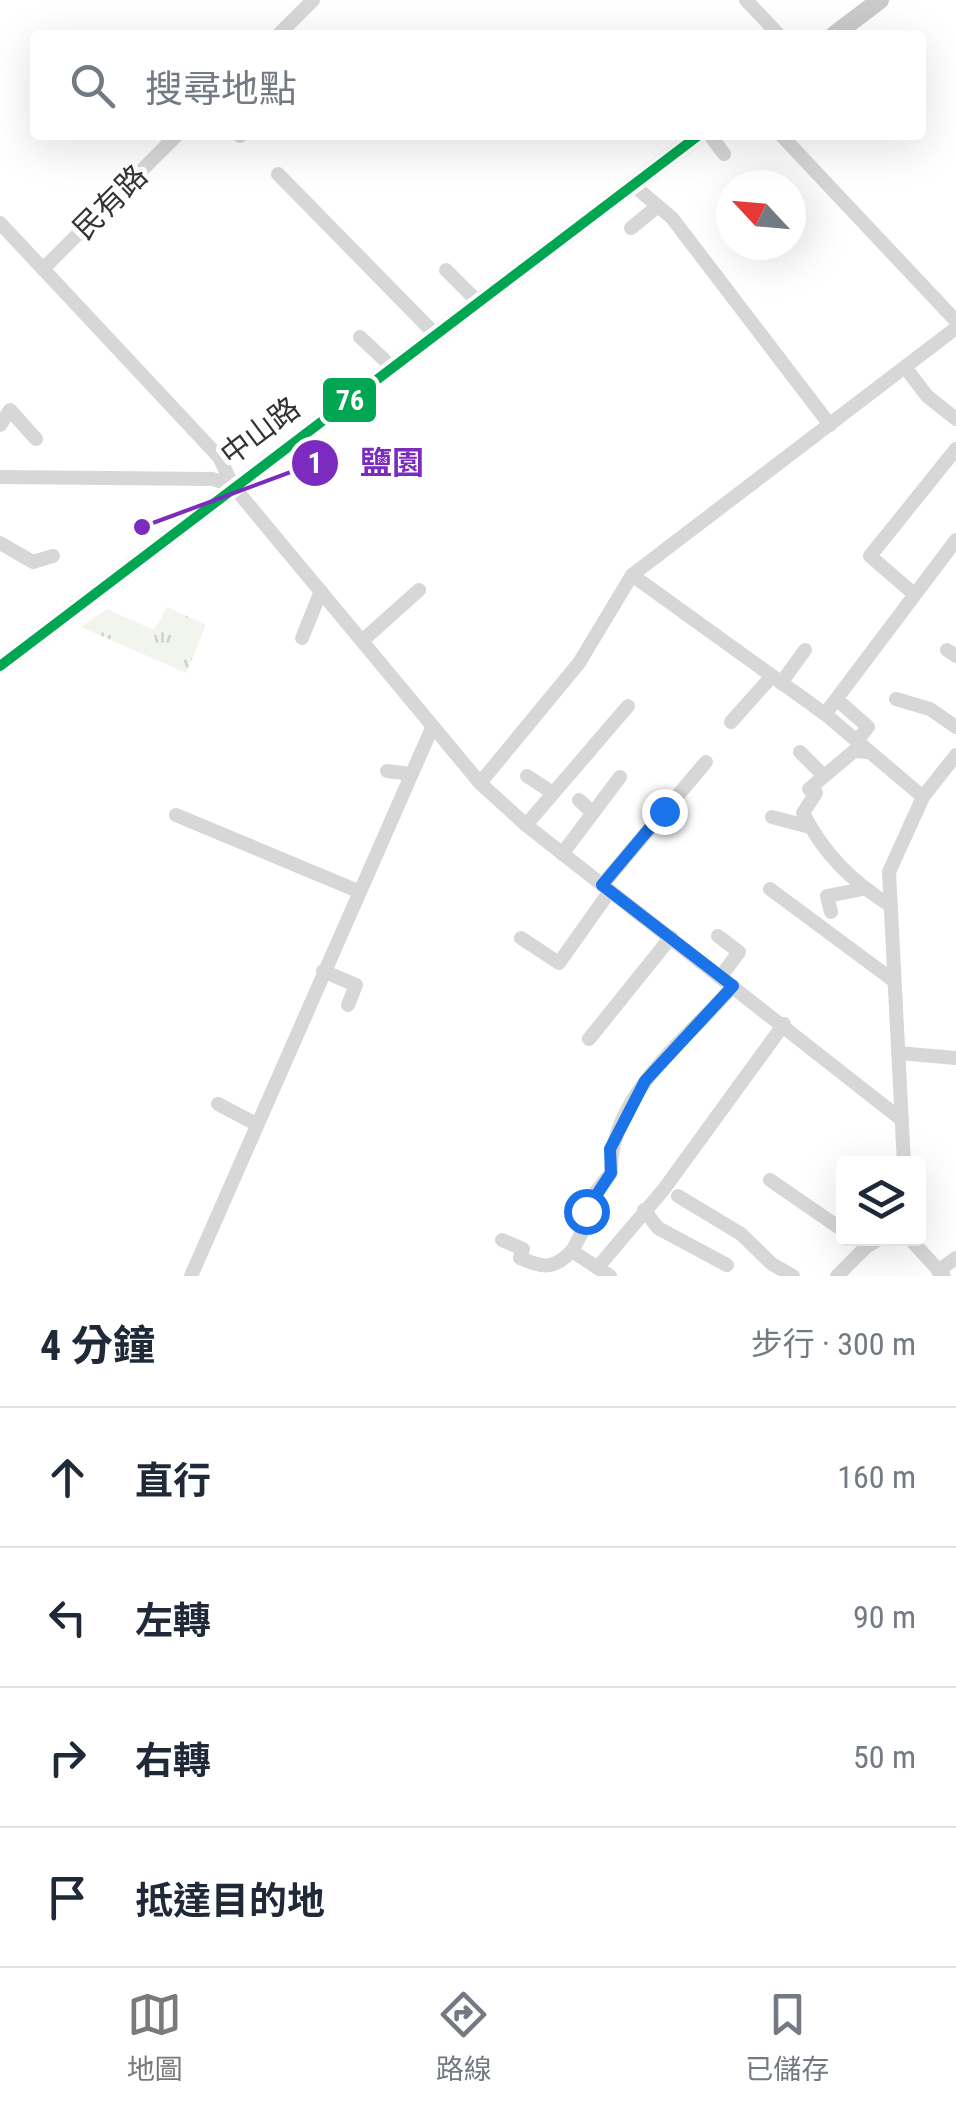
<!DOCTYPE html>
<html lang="zh-TW">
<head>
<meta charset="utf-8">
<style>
	body { margin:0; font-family:"Roboto Condensed","Noto Sans TC",sans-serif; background:#f6f6f7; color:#1f2937 }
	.controls { position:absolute; right:30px; bottom:30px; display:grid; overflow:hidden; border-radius:10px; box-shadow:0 10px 40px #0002 }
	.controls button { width:90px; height:90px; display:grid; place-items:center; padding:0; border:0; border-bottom:2px solid #e0e1e3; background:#fff; color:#1f2937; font:50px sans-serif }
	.compass { position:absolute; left:716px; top:170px; width:90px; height:90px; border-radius:50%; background:#fff; box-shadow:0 10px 40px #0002; rotate:296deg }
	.stop { position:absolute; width:30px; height:30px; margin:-22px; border:8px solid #1a73e8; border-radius:50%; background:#fff }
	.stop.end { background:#1a73e8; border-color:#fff; box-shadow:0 2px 10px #0008 }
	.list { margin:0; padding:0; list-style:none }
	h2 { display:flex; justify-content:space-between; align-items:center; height:130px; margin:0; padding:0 40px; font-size:42px }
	h2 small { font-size:32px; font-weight:400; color:#747a83 }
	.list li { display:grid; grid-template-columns:65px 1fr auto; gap:30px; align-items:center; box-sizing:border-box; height:140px; padding:0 40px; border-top:2px solid #e0e1e3 }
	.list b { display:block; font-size:38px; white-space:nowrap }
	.list em { font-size:32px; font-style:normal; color:#747a83 }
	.icon { flex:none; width:55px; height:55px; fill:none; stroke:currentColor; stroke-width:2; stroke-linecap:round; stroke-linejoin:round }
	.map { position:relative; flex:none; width:956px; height:1276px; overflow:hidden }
	.search { position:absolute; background:#fff; box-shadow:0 10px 40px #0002; left:30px; right:30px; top:30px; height:110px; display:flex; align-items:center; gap:25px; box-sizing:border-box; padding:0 35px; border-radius:10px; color:#747a83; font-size:38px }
	.sheet { height:690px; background:#fff }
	nav { display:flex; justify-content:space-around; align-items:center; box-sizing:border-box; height:140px; border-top:2px solid #e0e1e3; background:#fff; font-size:28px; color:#747a83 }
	nav a { display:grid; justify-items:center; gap:5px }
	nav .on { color:#7a7a7a }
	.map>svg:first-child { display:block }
</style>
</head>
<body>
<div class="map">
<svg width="956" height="1276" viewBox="0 0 956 1276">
	<defs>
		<pattern id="grass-tufts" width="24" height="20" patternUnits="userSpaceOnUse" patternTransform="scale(2.5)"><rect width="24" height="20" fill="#f1f5ed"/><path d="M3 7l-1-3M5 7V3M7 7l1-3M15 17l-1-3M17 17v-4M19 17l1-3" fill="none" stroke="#cfd2cc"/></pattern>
	</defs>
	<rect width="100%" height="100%" fill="#fff"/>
	<path fill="url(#grass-tufts)" d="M167,607L206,625L186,673L81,627L107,609L154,630Z"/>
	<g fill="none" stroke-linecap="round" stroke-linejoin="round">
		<g stroke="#d7d7d7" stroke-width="14">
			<path d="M746,0L779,35"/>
			<path d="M278,35L313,0"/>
			<path d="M239,135L240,136"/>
			<path d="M710,135L724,154"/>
			<path d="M781,135L956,321"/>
			<path d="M278,174L434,333"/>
			<path d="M633,185L672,218L830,425"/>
			<path d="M0,223L219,457L233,486"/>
			<path d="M631,228L658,206"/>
			<path d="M43,269L177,135"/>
			<path d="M446,270L477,301"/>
			<path d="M360,337L391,366"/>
			<path d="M905,367L927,396L956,419"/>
			<path d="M0,425L10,410L36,439"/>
			<path d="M0,477L213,479L233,486L480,783L526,825L902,1120"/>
			<path d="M0,543L33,562L53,556"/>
			<path d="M632,575L825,714L923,797"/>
			<path d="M914,594L870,556L956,449"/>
			<path d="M302,638L321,591"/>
			<path d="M362,641L419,590"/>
			<path d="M947,650L956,656"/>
			<path d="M781,683L805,650"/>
			<path d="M896,699L930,709L956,727"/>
			<path d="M842,704L868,727L857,741"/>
			<path d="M825,714L956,540"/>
			<path d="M731,722L772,676"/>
			<path d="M800,752L822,774"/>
			<path d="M870,752L854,751L809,789L816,793L803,813C824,854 851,881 891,906"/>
			<path d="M387,771L411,774"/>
			<path d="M527,776L553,793"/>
			<path d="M480,783L579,663L632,575L956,328"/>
			<path d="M579,800L593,813"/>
			<path d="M176,815L358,891"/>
			<path d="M772,817L810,827"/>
			<path d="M526,825L628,706"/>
			<path d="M562,854L620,777"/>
			<path d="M602,885L706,762"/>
			<path d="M770,889L894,981"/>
			<path d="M831,912L827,896L863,889"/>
			<path d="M718,936L739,952L721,976"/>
			<path d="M521,938L559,963L610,891"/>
			<path d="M323,971L356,985L348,1005"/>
			<path d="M589,1039L671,937"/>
			<path d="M898,1053L956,1058"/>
			<path d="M218,1104L256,1124"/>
			<path d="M904,1164L889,872L923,797L956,755"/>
			<path d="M770,1180L844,1231"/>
			<path d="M678,1196L741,1234L772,1264L793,1276"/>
			<path d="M644,1210L658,1228L727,1265"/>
			<path d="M909,1238L944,1276"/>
			<path d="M502,1240L523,1249L520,1258C544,1268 553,1270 572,1251"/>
			<path d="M598,1267L664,1189L784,1024"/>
			<path d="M938,1271L956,1258"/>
			<path d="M191,1276L432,728"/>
			<path d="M610,1276L572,1251L586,1225L590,1199L611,1173C609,1095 687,1040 733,986"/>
			<path d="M837,1276L866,1247L881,1238"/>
		</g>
		<g stroke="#cacaca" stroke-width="18">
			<path d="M834,35L880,0"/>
			<path d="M0,666L699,135"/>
		</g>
		<defs>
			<path id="bus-1" d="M0,666L699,135"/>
		</defs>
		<use href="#bus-1" stroke="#fff" stroke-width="18"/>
		<use href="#bus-1" stroke="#00a651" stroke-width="10"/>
	</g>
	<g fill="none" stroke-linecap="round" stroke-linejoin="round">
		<path stroke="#1a73e8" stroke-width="12" d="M586,1211L611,1173L610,1149L645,1081L733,986L602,885L664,811"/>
	</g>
	<g text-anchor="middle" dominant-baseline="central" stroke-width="10" stroke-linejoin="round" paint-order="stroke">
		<g font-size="30" fill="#333" stroke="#fff">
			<text transform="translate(110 202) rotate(-45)">民有路</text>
			<text transform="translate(260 431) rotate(-37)">中山路</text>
		</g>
	</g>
	<path fill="none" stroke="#7b2cbf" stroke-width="4" d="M142 527L315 463"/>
	<g fill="#7b2cbf" stroke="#fff" stroke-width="4">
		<circle cx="142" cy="527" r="10"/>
		<circle cx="315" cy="463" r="25"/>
	</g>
	<g font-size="30" text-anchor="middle" font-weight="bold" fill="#fff">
		<text x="315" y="473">1</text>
	</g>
	<g font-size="32" text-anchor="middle" font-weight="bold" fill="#7b2cbf" stroke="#fff" stroke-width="10" stroke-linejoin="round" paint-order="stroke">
		<text x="392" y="474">鹽園</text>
	</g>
	<rect stroke="#fff" stroke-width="4" x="321" y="376" width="57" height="48" rx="10" fill="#00a651"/>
	<g font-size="28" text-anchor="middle" font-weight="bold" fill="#fff">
		<text x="350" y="410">76</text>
	</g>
</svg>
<div class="controls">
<button><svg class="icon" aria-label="layers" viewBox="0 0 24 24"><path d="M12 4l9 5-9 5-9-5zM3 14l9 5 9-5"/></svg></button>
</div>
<svg class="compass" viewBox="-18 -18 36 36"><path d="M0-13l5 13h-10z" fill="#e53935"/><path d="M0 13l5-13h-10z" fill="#747a83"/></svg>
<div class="stop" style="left:586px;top:1211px"></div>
<div class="stop end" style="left:664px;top:811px"></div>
<div class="search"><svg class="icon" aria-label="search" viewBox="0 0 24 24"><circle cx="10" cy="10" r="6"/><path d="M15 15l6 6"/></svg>搜尋地點</div>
</div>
<section class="sheet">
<h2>4 分鐘<small>步行 · 300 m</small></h2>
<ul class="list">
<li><svg class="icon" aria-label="ahead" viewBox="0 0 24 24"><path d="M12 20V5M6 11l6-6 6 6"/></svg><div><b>直行</b></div><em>160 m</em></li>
<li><svg class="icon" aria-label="left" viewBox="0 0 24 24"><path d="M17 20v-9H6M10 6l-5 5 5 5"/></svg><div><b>左轉</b></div><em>90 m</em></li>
<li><svg class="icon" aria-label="right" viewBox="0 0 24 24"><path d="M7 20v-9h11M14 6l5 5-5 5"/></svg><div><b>右轉</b></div><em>50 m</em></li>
<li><svg class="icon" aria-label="arrive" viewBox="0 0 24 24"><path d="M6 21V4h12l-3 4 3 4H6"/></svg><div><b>抵達目的地</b></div></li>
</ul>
</section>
<nav>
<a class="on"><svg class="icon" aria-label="map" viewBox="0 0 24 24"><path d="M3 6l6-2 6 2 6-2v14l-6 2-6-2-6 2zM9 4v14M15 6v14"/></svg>地圖</a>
<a><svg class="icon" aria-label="directions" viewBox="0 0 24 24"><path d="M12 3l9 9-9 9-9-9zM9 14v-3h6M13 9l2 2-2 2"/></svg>路線</a>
<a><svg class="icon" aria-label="saved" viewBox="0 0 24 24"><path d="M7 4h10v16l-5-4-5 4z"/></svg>已儲存</a>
</nav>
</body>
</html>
